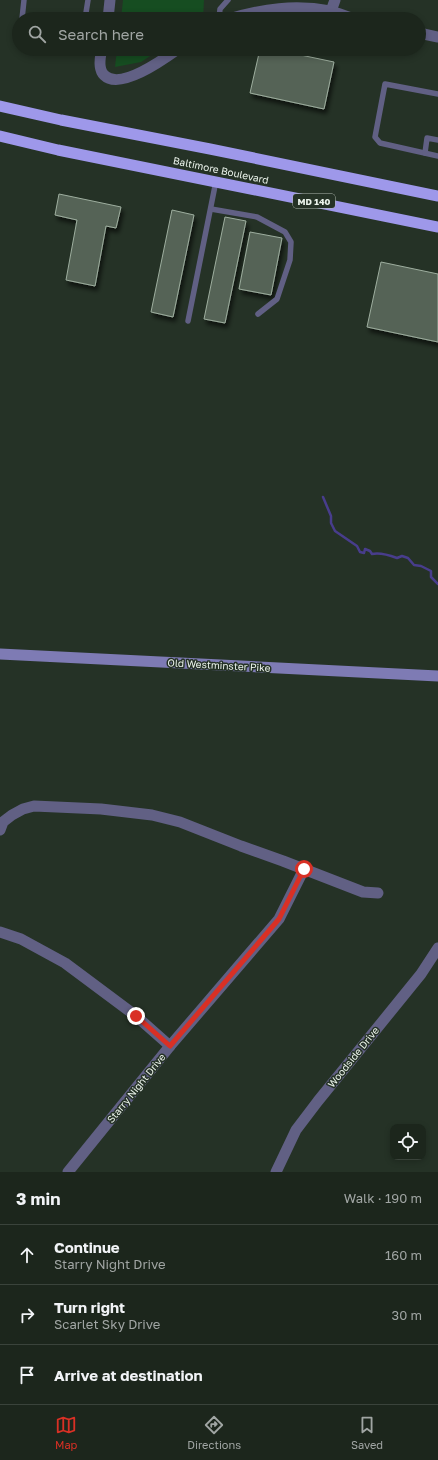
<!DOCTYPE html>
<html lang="en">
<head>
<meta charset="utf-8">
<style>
	body { margin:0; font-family:"Golos Text",sans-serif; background:#293229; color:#f1f3f6 }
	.controls { position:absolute; right:12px; bottom:12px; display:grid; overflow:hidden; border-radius:8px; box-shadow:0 2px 6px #0003 }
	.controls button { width:36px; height:36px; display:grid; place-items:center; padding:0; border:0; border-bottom:1px solid #3a433b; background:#1c261c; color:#f1f3f6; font:20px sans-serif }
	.stop { position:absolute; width:12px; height:12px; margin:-9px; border:3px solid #d93025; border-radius:50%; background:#fff }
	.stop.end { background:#d93025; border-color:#fff; box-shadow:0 1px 4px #0008 }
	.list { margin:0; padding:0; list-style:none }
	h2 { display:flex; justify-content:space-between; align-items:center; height:52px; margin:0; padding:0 16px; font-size:17px }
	h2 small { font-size:13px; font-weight:400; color:#a0a5a3 }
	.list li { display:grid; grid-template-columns:26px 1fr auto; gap:12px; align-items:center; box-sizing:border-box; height:60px; padding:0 16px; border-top:1px solid #3a433b }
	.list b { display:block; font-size:15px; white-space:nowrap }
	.list p { margin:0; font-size:13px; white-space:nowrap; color:#a0a5a3 }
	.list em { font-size:13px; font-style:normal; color:#a0a5a3 }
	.icon { flex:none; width:22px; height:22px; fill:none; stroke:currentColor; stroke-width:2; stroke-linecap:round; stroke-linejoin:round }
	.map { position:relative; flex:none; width:438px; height:1172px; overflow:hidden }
	.search { position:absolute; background:#1c261c; box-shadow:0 2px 6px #0003; left:12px; right:12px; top:12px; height:44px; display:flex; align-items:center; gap:10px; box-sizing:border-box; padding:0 14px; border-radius:22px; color:#a0a5a3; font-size:15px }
	.sheet { height:232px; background:#1c261c }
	nav { display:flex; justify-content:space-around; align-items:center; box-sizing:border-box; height:56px; border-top:1px solid #3a433b; background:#1c261c; font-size:11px; color:#a0a5a3 }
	nav a { display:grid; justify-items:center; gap:2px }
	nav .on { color:#d93025 }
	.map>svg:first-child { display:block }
</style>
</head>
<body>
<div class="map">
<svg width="438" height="1172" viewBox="0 0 438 1172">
	<defs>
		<filter id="shadow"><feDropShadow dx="2.5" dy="4.5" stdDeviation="2" flood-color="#0009"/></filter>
	</defs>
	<rect width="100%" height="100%" fill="#253226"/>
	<g fill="#164d21">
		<path d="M123,0H204L203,19H121Z"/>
		<path d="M117,49H161L141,62L115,67Z"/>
	</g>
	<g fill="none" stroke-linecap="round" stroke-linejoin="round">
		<path stroke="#483d8c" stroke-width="2.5" d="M323,497L331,516V523L335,531L357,546L360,552L364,553L365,549L370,551L372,554C380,552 389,555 397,558L402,556L408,558L414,565L421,566L431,571V577L438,584"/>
	</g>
	<g fill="#556456" stroke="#9eae9f" filter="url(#shadow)">
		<path d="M34,13L63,19H32Z"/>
		<path d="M260,49H272L334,62L324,109L250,93Z"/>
		<path d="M59,194L121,207L116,228L106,226L95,286L66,280L77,220L55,215Z"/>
		<path d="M172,210L194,215L173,317L151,312Z"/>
		<path d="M225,217L246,221L225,323L204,319Z"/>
		<path d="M250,232L282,238L271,295L239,289Z"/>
		<path d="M381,262L438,274V342L367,327Z"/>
	</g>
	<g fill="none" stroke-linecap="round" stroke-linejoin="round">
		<g stroke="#616084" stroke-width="5.5">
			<path d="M22,19L24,0"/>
			<path d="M85,19L88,0"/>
			<path d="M219,19L220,9L228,0"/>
			<path d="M51,49L69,52L76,49"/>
			<path d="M438,94L385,84L375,137L380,143L438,156"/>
			<path d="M425,153L427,138L438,140"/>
			<path d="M211,209L257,217L285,232L291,242L290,260L277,299L258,314"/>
			<path d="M188,321L216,181"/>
		</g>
		<g stroke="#616084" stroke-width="11">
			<path d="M331,11L335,0"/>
			<path d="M108,19L110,0"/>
			<path d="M229,19C263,9 295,4 330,11C338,13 346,16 354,19"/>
			<path d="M419,33L438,37"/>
			<path d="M102,49C100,57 98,69 104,75C120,91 164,59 178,49"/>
			<path d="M0,830L3,822L12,815L23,809L34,806L101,809L152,815L180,822L241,846L283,861L363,892L378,893"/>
			<path d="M0,932L21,939L65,963L136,1016L170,1046"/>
			<path d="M68,1172L170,1046L279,919L304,869"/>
			<path d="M276,1172L296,1130L318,1101L421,974L438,948"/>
		</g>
		<path stroke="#7e7bb4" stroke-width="11" d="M0,654L438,676"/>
		<g stroke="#9e98ea" stroke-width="11">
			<path d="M0,106L61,120L210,149L438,196"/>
			<path d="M0,136L58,150L438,227"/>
		</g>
	</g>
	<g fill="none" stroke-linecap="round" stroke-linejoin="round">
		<path stroke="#d93025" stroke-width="5" d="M136,1016L170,1046L279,919L304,869"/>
	</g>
	<g text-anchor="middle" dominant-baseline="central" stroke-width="3" stroke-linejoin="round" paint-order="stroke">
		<rect fill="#253226" stroke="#b0b9b0" stroke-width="1" x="293" y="194" width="42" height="14" rx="3"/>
		<g font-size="9" font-weight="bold" fill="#ebf3eb">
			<text x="314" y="201">MD 140</text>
		</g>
		<g font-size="10" fill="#ebf3eb" stroke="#253226">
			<text transform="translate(221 170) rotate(12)">Baltimore Boulevard</text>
			<text transform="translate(219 665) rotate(3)">Old Westminster Pike</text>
			<text transform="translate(353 1057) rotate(-51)">Woodside Drive</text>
			<text transform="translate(136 1088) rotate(-51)">Starry Night Drive</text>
		</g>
	</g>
</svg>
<div class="controls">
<button><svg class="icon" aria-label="locate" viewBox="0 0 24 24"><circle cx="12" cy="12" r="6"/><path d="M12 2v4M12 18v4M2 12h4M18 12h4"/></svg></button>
</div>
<div class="stop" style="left:304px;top:869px"></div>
<div class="stop end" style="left:136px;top:1016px"></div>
<div class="search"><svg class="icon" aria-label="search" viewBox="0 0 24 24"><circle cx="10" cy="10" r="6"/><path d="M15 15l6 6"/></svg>Search here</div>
</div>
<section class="sheet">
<h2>3 min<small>Walk · 190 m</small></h2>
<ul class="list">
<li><svg class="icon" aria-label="ahead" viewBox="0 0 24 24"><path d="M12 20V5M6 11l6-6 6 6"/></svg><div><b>Continue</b><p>Starry Night Drive</p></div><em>160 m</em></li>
<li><svg class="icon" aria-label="right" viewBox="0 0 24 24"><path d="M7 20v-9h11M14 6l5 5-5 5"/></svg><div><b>Turn right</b><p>Scarlet Sky Drive</p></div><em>30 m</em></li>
<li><svg class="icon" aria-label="arrive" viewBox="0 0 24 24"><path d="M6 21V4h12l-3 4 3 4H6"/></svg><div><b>Arrive at destination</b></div></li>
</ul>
</section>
<nav>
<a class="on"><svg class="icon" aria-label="map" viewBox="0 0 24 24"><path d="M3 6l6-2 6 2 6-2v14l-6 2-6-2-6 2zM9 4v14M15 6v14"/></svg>Map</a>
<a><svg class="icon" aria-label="directions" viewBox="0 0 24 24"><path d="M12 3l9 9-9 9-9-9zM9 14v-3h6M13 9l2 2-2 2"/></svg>Directions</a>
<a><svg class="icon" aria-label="saved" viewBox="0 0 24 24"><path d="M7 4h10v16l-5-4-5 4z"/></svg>Saved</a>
</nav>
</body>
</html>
